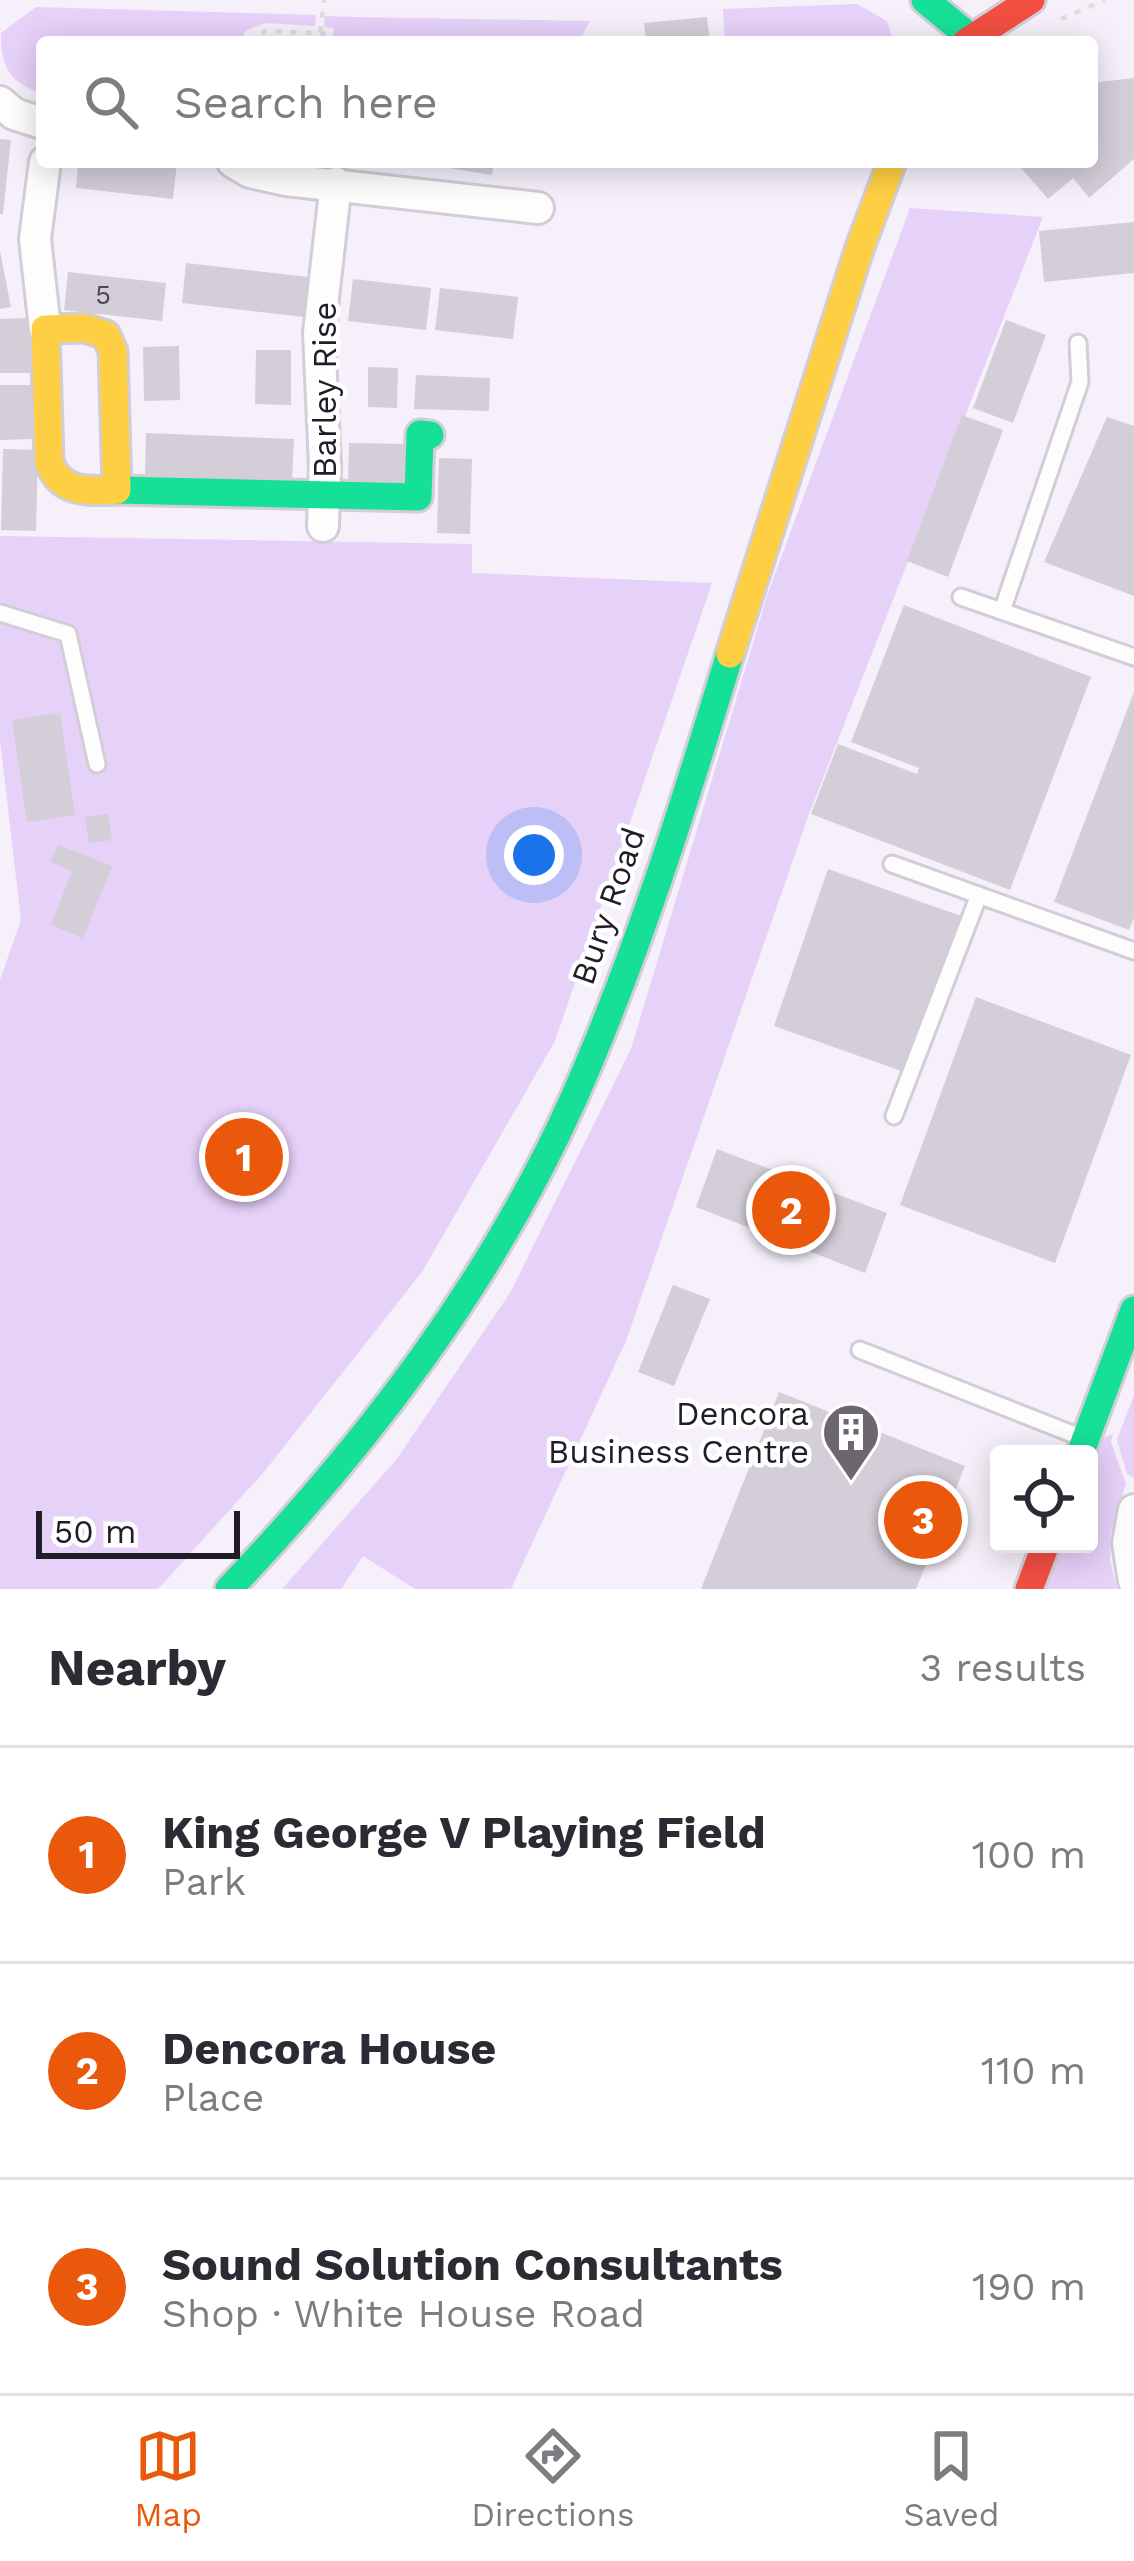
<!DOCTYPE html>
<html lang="en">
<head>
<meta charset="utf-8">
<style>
	body { margin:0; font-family:"Work Sans",sans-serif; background:#f2f2f3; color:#2b2b33 }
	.controls { position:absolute; right:36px; bottom:36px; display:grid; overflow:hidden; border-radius:12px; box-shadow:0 6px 30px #0003 }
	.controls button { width:108px; height:108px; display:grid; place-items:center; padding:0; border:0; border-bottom:3px solid #e1e1e2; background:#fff; color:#2b2b33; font:60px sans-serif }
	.scale { position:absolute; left:36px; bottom:30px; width:204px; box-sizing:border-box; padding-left:12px; border:6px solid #211c25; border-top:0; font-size:33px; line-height:42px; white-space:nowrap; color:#211c25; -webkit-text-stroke:9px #fff; paint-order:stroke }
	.you { position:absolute; left:534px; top:855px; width:42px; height:42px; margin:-30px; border:9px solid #fff; border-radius:50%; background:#1a73e8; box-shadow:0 0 0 18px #1a73e833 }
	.badge { display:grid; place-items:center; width:78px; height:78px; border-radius:50%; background:#ea580c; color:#fff; font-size:39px; font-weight:700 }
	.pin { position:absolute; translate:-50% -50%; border:6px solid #fff; box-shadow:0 3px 12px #0006 }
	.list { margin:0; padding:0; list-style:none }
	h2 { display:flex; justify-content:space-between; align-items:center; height:156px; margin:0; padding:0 48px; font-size:51px }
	h2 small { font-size:39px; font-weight:400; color:#7c7c81 }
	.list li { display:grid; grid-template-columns:78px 1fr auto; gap:36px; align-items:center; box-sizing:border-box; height:216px; padding:0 48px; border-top:3px solid #e1e1e2 }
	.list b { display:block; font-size:45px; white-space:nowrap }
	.list p { margin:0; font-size:39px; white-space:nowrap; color:#7c7c81 }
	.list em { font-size:39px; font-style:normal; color:#7c7c81 }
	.icon { flex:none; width:66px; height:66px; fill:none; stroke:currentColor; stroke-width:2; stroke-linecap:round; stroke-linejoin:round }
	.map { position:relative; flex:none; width:1134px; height:1589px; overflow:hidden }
	.search { position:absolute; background:#fff; box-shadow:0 6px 30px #0003; left:36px; right:36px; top:36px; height:132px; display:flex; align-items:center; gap:30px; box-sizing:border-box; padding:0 42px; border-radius:12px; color:#7c7c81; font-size:45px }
	.sheet { height:804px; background:#fff }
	nav { display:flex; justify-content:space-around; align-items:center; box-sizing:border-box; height:168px; border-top:3px solid #e1e1e2; background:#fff; font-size:33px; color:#7c7c81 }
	nav a { display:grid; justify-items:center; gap:6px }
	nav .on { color:#ea580c }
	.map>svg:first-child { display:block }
</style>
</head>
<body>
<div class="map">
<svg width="1134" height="1589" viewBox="0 0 1134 1589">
	<rect width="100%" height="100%" fill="#f5f0fa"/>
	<g fill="#e6d1f9">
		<path d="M857,4L887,21L894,42H725L723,9Z"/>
		<path d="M36,7L316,15L315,26L266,23L245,31L241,42H42V93C10,84 0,65 1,33Z"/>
		<path d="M325,16L355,17L590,21L579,42H332L334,28L324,27Z"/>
		<path d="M910,208L1043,217L809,814L626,1341L511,1589H415L363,1556L341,1589H282L396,1460L510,1293L631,1049L768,593Z"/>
		<path d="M0,536L472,544V573L712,583L555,1041L422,1272L264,1472L158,1589H0V980L21,920L0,740Z"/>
		<path d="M1134,1395V1478L1127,1474L1117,1440Z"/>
		<path d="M1113,1434L1111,1442L1126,1484L1110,1535V1560L1117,1589H1045L1062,1544H1089V1471L1101,1439Z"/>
	</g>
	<g fill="#d3ced8">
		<path d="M707,17L710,42H646L644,23Z"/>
		<path d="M1134,78V159L1089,198L1073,178L1048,199L1016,162H1092V83Z"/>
		<path d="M0,139L11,140L3,214H0Z"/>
		<path d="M78,162H177L173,199L76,188Z"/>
		<path d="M411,162H494L492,175Z"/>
		<path d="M1134,222V273L1044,282L1039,231Z"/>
		<path d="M0,251L11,307L0,309Z"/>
		<path d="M186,263L308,277L304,317L182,303Z"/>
		<path d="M68,272L166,283L162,321L64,310Z"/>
		<path d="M353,279L431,288L426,330L348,321Z"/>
		<path d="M440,288L518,297L513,339L435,330Z"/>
		<path d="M29,318L30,373H0V319Z"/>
		<path d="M1006,320L1046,335L1013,423L973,408Z"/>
		<path d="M179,346L180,400L144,401L143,347Z"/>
		<path d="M256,350H291V405L255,404Z"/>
		<path d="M368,367L398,368L397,408L368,407Z"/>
		<path d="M416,375L490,378L489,411L414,409Z"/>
		<path d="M0,385H31L32,439L0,440Z"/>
		<path d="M962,415L1003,430L948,577L907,561Z"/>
		<path d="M1107,417L1134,426V596L1044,562Z"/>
		<path d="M146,433L294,439L292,480L145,474Z"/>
		<path d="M349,443L407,444L406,484L348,483Z"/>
		<path d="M3,449L38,450L36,531L1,530Z"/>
		<path d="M439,458L472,459L470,534L437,533Z"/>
		<path d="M904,605L1091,677L1010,890L811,814L838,744L917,774L919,768L851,742Z"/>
		<path d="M1134,692V918L1129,930L1054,902Z"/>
		<path d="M60,713L75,815L27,822L12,720Z"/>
		<path d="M108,814L112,840L89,843L85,817Z"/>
		<path d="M58,845L112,866L83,938L51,925L72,871L50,862Z"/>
		<path d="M828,869L961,916L907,1073L774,1026Z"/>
		<path d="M976,997L1131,1055L1055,1263L900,1205Z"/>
		<path d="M717,1149L887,1213L865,1273L696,1207Z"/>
		<path d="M673,1285L710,1299L674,1386L638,1372Z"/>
		<path d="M779,1392L965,1466L946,1514L909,1499L899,1525L936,1540L916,1589H701Z"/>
	</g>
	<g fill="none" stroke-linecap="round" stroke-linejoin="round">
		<defs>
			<g id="lane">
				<path d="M961,597L1134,657"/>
				<path d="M1002,611L1080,382L1078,343"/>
				<path d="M0,613L68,634L97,764"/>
				<path d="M892,864L1134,951"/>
				<path d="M894,1116L979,895"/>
				<path d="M860,1350L1085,1439"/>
			</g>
			<g id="street">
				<path d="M0,102L14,114L42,123"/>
				<path d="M45,162L35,239L45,329"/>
				<path d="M233,162L250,172L286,180L538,208"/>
				<path d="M323,526L325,466L319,333L336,183"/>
				<path d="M1134,1510L1128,1543L1134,1581"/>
			</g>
			<g id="fast">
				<path d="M925,0L970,37"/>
				<path d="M117,490L418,497L420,434L430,435"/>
				<path d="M1080,1454L1134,1310"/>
				<path d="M229,1589C367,1444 490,1284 573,1100C637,956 684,805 730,654"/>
			</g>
			<g id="slow">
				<path d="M85,328L106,335L113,351L117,490C88,491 61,494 49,462L45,329Z"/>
				<path d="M730,654L860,247L892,162"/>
			</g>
			<g id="jam">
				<path d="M966,42L1031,0"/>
				<path d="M1029,1589L1046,1544"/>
			</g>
		</defs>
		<use href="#lane" stroke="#d2cdd6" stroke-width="21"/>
		<use href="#street" stroke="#d2cdd6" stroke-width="36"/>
		<use href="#fast" stroke="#d2cdd6" stroke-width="33"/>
		<use href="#slow" stroke="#d2cdd6" stroke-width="33"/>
		<use href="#jam" stroke="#d2cdd6" stroke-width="33"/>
		<g stroke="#dddcdf" stroke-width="4.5" stroke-dasharray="6 9" stroke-linecap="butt">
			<path d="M1061,19L1105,0"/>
			<path d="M320,33L329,34L328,42"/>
			<path d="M249,42L265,31L320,33L324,0"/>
		</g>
		<use href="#lane" stroke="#fefdfe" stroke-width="15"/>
		<use href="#street" stroke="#fefdfe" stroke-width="30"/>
		<use href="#fast" stroke="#16e098" stroke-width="27"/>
		<use href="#slow" stroke="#ffcf43" stroke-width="27"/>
		<use href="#jam" stroke="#f24e42" stroke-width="27"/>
	</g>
	<defs>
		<symbol id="building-pin" viewBox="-11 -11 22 30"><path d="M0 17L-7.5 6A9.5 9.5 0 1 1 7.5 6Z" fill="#6b6670" stroke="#fff"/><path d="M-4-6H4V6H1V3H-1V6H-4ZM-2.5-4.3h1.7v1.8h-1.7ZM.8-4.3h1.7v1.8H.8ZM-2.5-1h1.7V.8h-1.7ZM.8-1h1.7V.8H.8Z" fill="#fff"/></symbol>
	</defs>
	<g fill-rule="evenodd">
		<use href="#building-pin" x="818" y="1399" width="66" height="90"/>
	</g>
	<g text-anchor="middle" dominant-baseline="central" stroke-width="9" stroke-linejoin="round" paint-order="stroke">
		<g font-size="27" fill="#4e4852">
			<text x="103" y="295">5</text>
		</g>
		<g font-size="33" fill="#211c25" stroke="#fff">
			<text transform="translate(324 390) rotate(-90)">Barley Rise</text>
			<text transform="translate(608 906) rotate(-71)">Bury Road</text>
		</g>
		<g font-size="33" fill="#211c25" stroke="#fff" text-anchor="end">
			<text x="809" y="1413">Dencora<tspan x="809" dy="38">Business Centre</tspan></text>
		</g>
	</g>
</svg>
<div class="controls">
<button><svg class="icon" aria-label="locate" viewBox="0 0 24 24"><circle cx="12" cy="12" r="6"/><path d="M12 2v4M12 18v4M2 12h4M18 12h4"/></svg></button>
</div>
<div class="scale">50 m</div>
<div class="you"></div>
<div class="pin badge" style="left:244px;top:1157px">1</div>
<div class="pin badge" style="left:791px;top:1210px">2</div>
<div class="pin badge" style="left:923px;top:1520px">3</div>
<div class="search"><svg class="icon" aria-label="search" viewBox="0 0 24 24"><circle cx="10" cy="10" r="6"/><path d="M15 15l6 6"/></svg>Search here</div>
</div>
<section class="sheet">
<h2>Nearby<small>3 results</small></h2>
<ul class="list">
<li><span class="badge">1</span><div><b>King George V Playing Field</b><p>Park</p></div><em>100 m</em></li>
<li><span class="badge">2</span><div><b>Dencora House</b><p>Place</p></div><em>110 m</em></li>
<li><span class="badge">3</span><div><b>Sound Solution Consultants</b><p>Shop · White House Road</p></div><em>190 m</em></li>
</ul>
</section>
<nav>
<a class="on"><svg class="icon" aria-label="map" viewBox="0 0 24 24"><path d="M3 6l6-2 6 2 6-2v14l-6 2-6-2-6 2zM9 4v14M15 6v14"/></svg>Map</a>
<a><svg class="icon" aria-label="directions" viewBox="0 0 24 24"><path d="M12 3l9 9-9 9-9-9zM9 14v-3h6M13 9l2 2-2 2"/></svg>Directions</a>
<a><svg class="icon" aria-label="saved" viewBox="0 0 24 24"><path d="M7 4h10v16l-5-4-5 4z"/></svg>Saved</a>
</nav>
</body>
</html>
